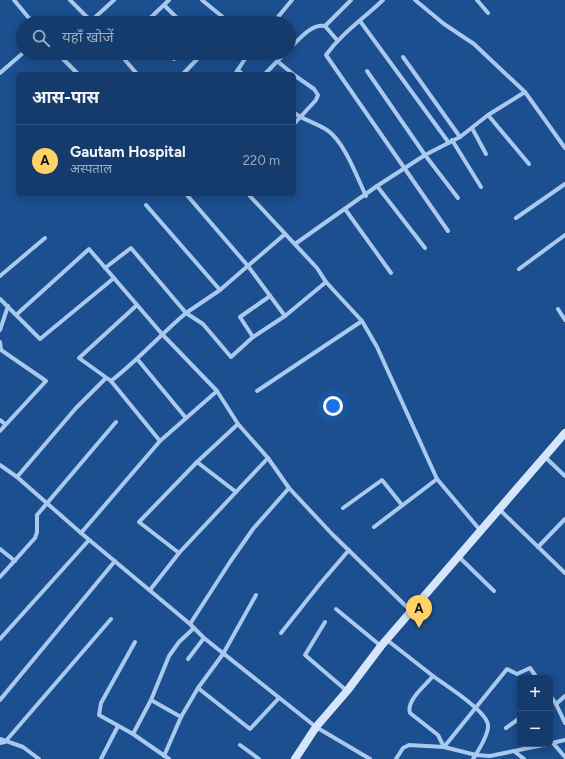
<!DOCTYPE html>
<html lang="hi">
<head>
<meta charset="utf-8">
<style>
	body { margin:0; font-family:Figtree,"Noto Sans Devanagari",sans-serif; background:#1d4271; color:#f1f3f6 }
	.controls { position:absolute; right:12px; bottom:12px; display:grid; overflow:hidden; border-radius:6px; box-shadow:0 2px 10px #0003 }
	.controls button { width:36px; height:36px; display:grid; place-items:center; padding:0; border:0; border-bottom:1px solid #33557e; background:#143b6b; color:#f1f3f6; font:20px sans-serif }
	.you { position:absolute; left:333px; top:406px; width:14px; height:14px; margin:-10px; border:3px solid #fff; border-radius:50%; background:#1a73e8; box-shadow:0 0 0 6px #1a73e833 }
	.badge { display:grid; place-items:center; width:26px; height:26px; border-radius:50%; background:#ffd166; color:#111; font-size:13px; font-weight:700 }
	.pin { position:absolute; translate:-50% -33px; filter:drop-shadow(0 1px 2px #0008) }
	.pin::after { content:''; position:absolute; top:21px; width:14px; height:12px; background:inherit; clip-path:polygon(0 0,100% 0,50% 100%) }
	.list { margin:0; padding:0; list-style:none }
	h2 { display:flex; justify-content:space-between; align-items:center; height:52px; margin:0; padding:0 16px; font-size:17px }
	h2 small { font-size:13px; font-weight:400; color:#9dadc1 }
	.list li { display:grid; grid-template-columns:26px 1fr auto; gap:12px; align-items:center; box-sizing:border-box; height:72px; padding:0 16px; border-top:1px solid #33557e }
	.list b { display:block; font-size:15px; white-space:nowrap }
	.list p { margin:0; font-size:13px; white-space:nowrap; color:#9dadc1 }
	.list em { font-size:13px; font-style:normal; color:#9dadc1 }
	.icon { flex:none; width:22px; height:22px; fill:none; stroke:currentColor; stroke-width:2; stroke-linecap:round; stroke-linejoin:round }
	.map { position:relative; flex:none; width:565px; height:759px; overflow:hidden }
	.search { position:absolute; background:#143b6b; box-shadow:0 2px 10px #0003; left:16px; top:16px; width:280px; height:44px; display:flex; align-items:center; gap:10px; box-sizing:border-box; padding:0 14px; border-radius:22px; color:#9dadc1; font-size:15px }
	.panel { position:absolute; background:#143b6b; box-shadow:0 2px 10px #0003; left:16px; top:72px; width:280px; height:124px; border-radius:6px }
	.map>svg:first-child { display:block }
</style>
</head>
<body>
<div class="map">
<svg width="565" height="759" viewBox="0 0 565 759">
	<rect width="100%" height="100%" fill="#1b4f8f"/>
	<g fill="none" stroke-linecap="round" stroke-linejoin="round">
		<g stroke="#a9c9ee" stroke-width="4">
			<path d="M14,0L33,23"/>
			<path d="M70,0L93,23"/>
			<path d="M202,0L230,23"/>
			<path d="M383,0C363,19 342,33 326,55L448,231"/>
			<path d="M415,0L444,24L474,44L525,92L565,148"/>
			<path d="M477,0L488,13"/>
			<path d="M164,5L182,23"/>
			<path d="M91,21L114,0"/>
			<path d="M360,21L449,143"/>
			<path d="M145,23L169,0"/>
			<path d="M273,23L292,0"/>
			<path d="M325,26L351,0"/>
			<path d="M289,49C298,41 311,23 325,26L337,40"/>
			<path d="M57,53L78,74"/>
			<path d="M119,53L137,74"/>
			<path d="M168,53L174,59"/>
			<path d="M403,57L460,137"/>
			<path d="M277,61L293,74"/>
			<path d="M238,70L242,74"/>
			<path d="M367,71L425,155L458,198"/>
			<path d="M0,73L23,53"/>
			<path d="M183,74L203,53"/>
			<path d="M235,74L249,53"/>
			<path d="M265,74L285,53"/>
			<path d="M294,75L314,89L318,95L316,100L294,124"/>
			<path d="M294,113C304,120 316,123 327,130C344,141 357,177 366,196"/>
			<path d="M488,115L529,164"/>
			<path d="M472,128L486,154"/>
			<path d="M452,140L481,187"/>
			<path d="M377,186L425,248"/>
			<path d="M186,194L248,266L285,316"/>
			<path d="M248,194L317,268L326,282L362,321L377,347L437,479L480,530"/>
			<path d="M146,205L220,290"/>
			<path d="M345,209L391,273"/>
			<path d="M516,218L565,184"/>
			<path d="M295,244L377,186L425,155L460,137L488,115L525,92"/>
			<path d="M105,268L131,248L186,313L220,290L285,234"/>
			<path d="M519,269L565,235"/>
			<path d="M0,276L45,238"/>
			<path d="M0,299L40,339L114,278"/>
			<path d="M137,305L79,358L111,381L160,441"/>
			<path d="M558,309L565,320"/>
			<path d="M16,315L89,249L162,334L217,391L160,441L81,533"/>
			<path d="M0,330L8,306"/>
			<path d="M253,337L240,317L270,296"/>
			<path d="M0,342L1,350L46,381L0,431"/>
			<path d="M138,360L186,418"/>
			<path d="M111,381C138,360 160,335 186,313L203,324L231,357L253,337L285,316L326,282"/>
			<path d="M217,391L238,424L268,458L289,488L332,534L411,611"/>
			<path d="M257,391L362,321"/>
			<path d="M0,420L5,424"/>
			<path d="M545,457L565,476"/>
			<path d="M0,465L17,477L81,533L190,624L204,638L316,727L370,759"/>
			<path d="M17,477L76,408L106,378"/>
			<path d="M236,492L268,458"/>
			<path d="M343,508L382,480L402,505"/>
			<path d="M499,509L565,573"/>
			<path d="M374,527L437,479"/>
			<path d="M538,547L565,519"/>
			<path d="M0,549L15,561"/>
			<path d="M179,553L139,522L197,462L238,424"/>
			<path d="M458,556L494,591"/>
			<path d="M0,577L35,538L37,532V515L116,422"/>
			<path d="M150,590L179,553L236,492L197,462"/>
			<path d="M336,609L381,646"/>
			<path d="M325,622L305,655L347,691"/>
			<path d="M190,624L230,562L253,529L289,488"/>
			<path d="M281,633L319,585L349,550"/>
			<path d="M0,639L89,540"/>
			<path d="M387,640L433,676C426,685 406,700 410,713L438,735L444,747L476,755L490,756L548,744"/>
			<path d="M135,642L101,703L99,715L133,734L169,759"/>
			<path d="M188,659L204,638"/>
			<path d="M433,676C445,685 487,711 488,725C489,735 478,751 473,759"/>
			<path d="M198,688L223,654L256,595"/>
			<path d="M550,695L556,704L565,723"/>
			<path d="M0,700L115,561"/>
			<path d="M151,700L181,717L164,756"/>
			<path d="M556,704L565,696"/>
			<path d="M181,717L198,688L250,729L279,698"/>
			<path d="M506,728L520,718"/>
			<path d="M133,734L151,700L169,656L179,642L194,628"/>
			<path d="M0,739L23,747L39,759"/>
			<path d="M0,743L5,742L111,619"/>
			<path d="M552,743L565,740"/>
			<path d="M553,743L565,757"/>
			<path d="M240,745L259,759"/>
			<path d="M514,751L524,759"/>
			<path d="M101,759L118,726"/>
			<path d="M396,759L403,748L409,745L444,747L507,669L517,674L530,668L537,678"/>
		</g>
		<path stroke="#d6e6fa" stroke-width="8" d="M295,759L316,727L347,691L381,646L565,433"/>
	</g>
</svg>
<div class="controls">
<button>+</button>
<button>−</button>
</div>
<div class="you"></div>
<div class="pin badge" style="left:419px;top:628px">A</div>
<div class="search"><svg class="icon" aria-label="search" viewBox="0 0 24 24"><circle cx="10" cy="10" r="6"/><path d="M15 15l6 6"/></svg>यहाँ खोजें</div>
<section class="panel">
<h2>आस-पास<small></small></h2>
<ul class="list">
<li><span class="badge">A</span><div><b>Gautam Hospital</b><p>अस्पताल</p></div><em>220 m</em></li>
</ul>
</section>
</div>
</body>
</html>
